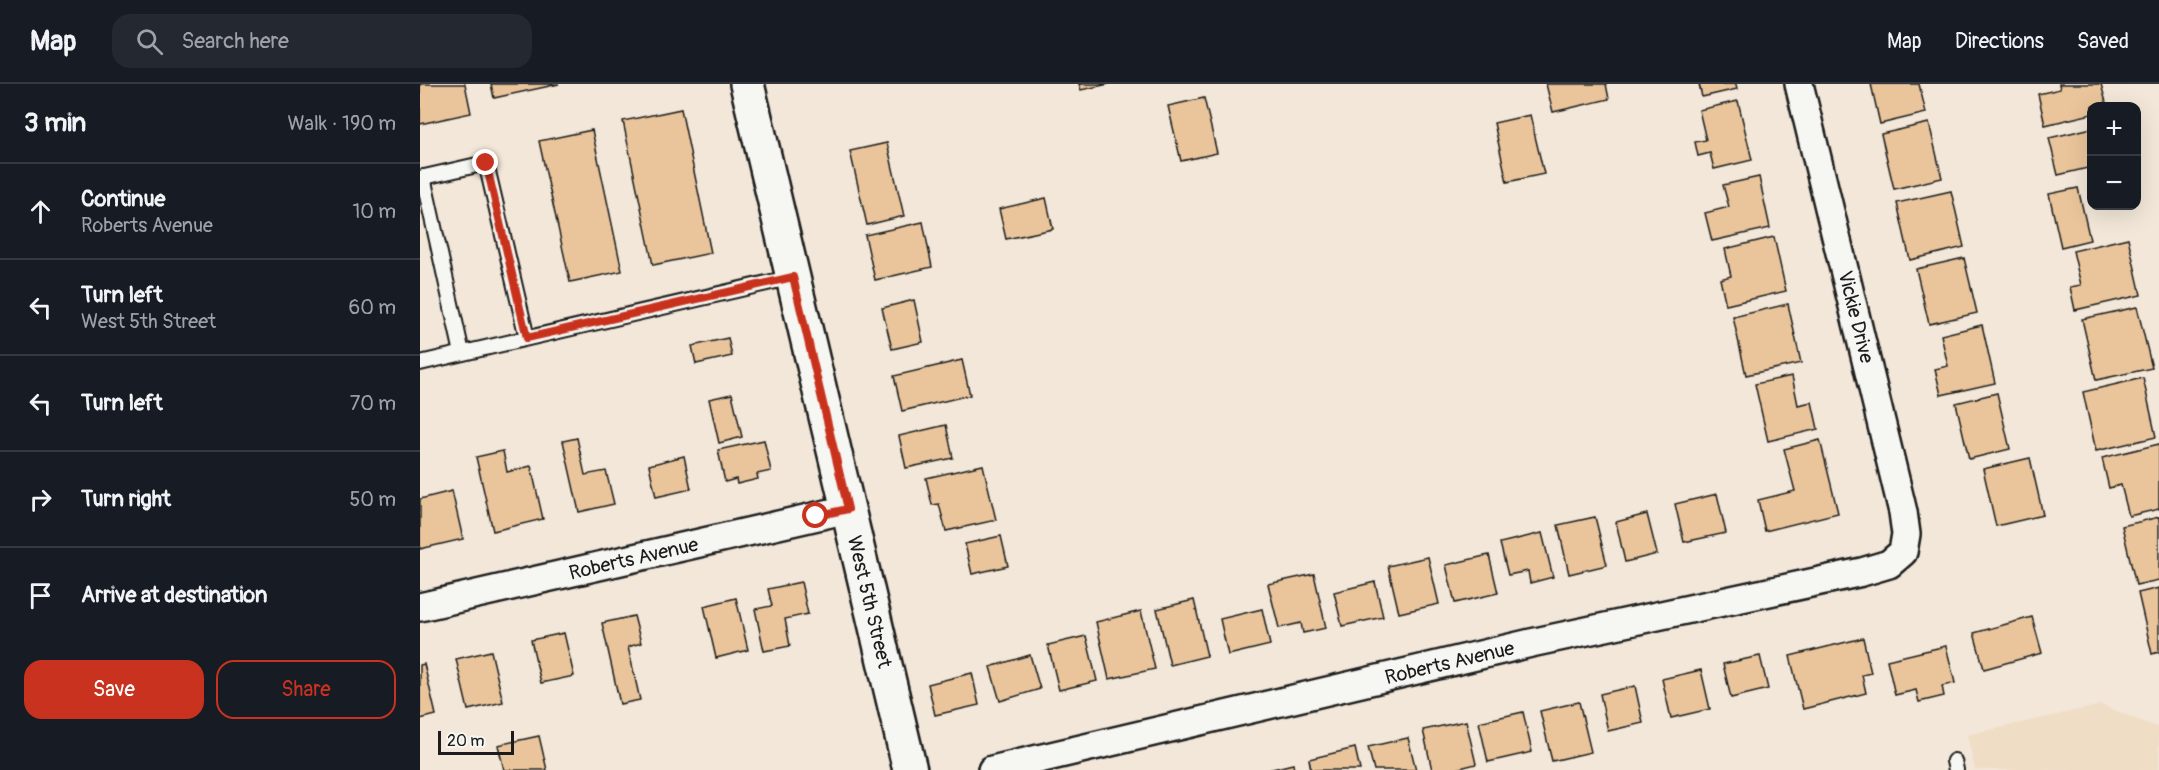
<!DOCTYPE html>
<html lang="en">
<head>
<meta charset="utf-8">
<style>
	body { margin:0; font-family:Pangolin,sans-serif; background:#242831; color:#f1f3f6 }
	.controls { position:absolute; right:18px; top:18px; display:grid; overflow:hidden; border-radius:12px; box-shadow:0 6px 24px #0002 }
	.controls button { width:54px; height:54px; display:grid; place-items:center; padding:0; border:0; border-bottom:2px solid #363941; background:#171b24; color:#f1f3f6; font:30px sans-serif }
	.scale { position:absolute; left:18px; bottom:15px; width:76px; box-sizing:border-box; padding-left:6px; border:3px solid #1c1c1c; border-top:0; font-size:16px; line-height:21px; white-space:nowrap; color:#1c1c1c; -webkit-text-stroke:4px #f6f6f2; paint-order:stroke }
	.stop { position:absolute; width:18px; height:18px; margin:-14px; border:4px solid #c8321e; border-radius:50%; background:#fff }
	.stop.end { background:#c8321e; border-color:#fff; box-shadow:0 2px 6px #0008 }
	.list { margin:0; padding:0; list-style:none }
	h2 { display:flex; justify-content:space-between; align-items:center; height:78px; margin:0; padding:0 24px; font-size:26px }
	h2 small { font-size:20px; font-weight:400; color:#9ea1a6 }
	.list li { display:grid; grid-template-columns:39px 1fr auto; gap:18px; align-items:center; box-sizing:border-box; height:96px; padding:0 24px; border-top:2px solid #363941 }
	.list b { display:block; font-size:22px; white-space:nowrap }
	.list p { margin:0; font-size:20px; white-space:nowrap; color:#9ea1a6 }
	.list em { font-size:20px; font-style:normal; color:#9ea1a6 }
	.actions { display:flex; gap:12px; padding:18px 24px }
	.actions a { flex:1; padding:14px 0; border:2px solid #c8321e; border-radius:18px; text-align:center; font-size:21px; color:#c8321e }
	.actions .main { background:#c8321e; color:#fff }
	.icon { flex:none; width:33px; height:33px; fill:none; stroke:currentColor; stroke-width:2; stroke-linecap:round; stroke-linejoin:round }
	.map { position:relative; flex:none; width:1739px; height:686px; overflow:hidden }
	header { display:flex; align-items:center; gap:36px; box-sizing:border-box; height:84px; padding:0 30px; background:#171b24; border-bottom:2px solid #363941 }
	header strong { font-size:28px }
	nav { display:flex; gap:33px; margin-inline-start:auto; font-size:21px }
	.search { width:420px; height:54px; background:#242831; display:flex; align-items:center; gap:15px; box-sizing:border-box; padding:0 21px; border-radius:18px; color:#9ea1a6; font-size:22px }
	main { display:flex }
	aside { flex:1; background:#171b24 }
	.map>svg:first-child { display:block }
</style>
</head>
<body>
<header>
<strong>Map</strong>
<div class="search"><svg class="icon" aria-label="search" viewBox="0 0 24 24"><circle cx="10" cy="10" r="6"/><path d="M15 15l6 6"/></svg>Search here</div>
<nav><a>Map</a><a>Directions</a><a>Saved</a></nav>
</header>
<main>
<aside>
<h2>3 min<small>Walk · 190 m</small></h2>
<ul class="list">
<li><svg class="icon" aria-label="ahead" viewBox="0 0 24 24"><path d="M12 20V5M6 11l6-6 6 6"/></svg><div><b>Continue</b><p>Roberts Avenue</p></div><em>10 m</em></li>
<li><svg class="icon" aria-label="left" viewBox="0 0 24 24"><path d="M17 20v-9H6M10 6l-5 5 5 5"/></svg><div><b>Turn left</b><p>West 5th Street</p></div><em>60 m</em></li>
<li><svg class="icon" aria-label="left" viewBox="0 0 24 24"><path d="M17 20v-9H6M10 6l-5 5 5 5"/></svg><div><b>Turn left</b></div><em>70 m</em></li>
<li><svg class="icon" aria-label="right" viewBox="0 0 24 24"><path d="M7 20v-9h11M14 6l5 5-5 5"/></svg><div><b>Turn right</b></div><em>50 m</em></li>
<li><svg class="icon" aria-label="arrive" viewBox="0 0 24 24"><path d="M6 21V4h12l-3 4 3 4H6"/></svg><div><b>Arrive at destination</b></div></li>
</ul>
<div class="actions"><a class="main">Save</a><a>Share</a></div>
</aside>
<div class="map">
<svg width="1739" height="686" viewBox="0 0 1739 686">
	<rect width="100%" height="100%" fill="#f2e7d8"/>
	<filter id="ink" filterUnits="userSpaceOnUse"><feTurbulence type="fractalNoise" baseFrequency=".0167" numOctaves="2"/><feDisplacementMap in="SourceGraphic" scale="12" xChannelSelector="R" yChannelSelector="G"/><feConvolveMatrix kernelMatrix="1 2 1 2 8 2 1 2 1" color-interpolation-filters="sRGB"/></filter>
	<g filter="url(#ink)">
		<path fill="#f0ddc6" d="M1681,621L1739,644V686H1555L1547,651Z"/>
		<g fill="#eac59b" stroke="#1c1c1c" stroke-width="1.5">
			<path d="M0,0H45L51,29L0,40Z"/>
			<path d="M71,0H139L74,14Z"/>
			<path d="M659,0H689L661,6Z"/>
			<path d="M1126,0H1186L1189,15L1133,28Z"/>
			<path d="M1279,0H1316L1317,5L1282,13Z"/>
			<path d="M1451,0H1499L1506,29L1460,40Z"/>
			<path d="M1639,0H1681L1687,22H1672V30L1625,41L1618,10L1640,5Z"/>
			<path d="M784,14L797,69L761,77L748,22Z"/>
			<path d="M1318,17L1332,76L1294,85L1290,69L1278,72L1275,58L1286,56L1279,26Z"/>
			<path d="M261,25L291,169L233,181L203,37Z"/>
			<path d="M1110,31L1124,90L1087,98L1074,39Z"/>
			<path d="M1509,39L1522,94L1474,105L1461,50Z"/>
			<path d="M1672,44V83L1638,91L1629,54Z"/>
			<path d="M172,46L202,187L150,198L119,57Z"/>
			<path d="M467,59L484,132L447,141L430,67Z"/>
			<path d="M1339,93L1350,144L1292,157L1285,129L1309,123L1303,101Z"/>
			<path d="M1658,104L1670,156L1641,163L1629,110Z"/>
			<path d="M1531,107L1544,163L1490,176L1477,119Z"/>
			<path d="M626,114L633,145L586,155L579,125Z"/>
			<path d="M503,138L512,183L455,196L445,151Z"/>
			<path d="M1354,153L1366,207L1306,221L1300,195L1311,192L1305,165Z"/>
			<path d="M1708,154L1721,211L1655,226L1650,203L1661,201L1653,167Z"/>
			<path d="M1544,174L1557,229L1509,240L1496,185Z"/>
			<path d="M494,216L503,258L472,265L462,224Z"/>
			<path d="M1368,220L1381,279L1326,291L1313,233Z"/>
			<path d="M1717,223L1732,284L1676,296L1662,235Z"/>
			<path d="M1562,241L1575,299L1521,311L1515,285L1528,282L1521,251Z"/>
			<path d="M308,254L312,272L276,280L272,262Z"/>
			<path d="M542,276L550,311L482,327L474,292Z"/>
			<path d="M1372,292L1378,321L1392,318L1398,345L1348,357L1335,300Z"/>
			<path d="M1723,294L1736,353L1676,367L1663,308Z"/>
			<path d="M1577,309L1590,365L1549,375L1536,319Z"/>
			<path d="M312,310L322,353L299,359L289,315Z"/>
			<path d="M526,341L533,374L486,384L479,352Z"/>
			<path d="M157,354L165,391L186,387L194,420L159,428L143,357Z"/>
			<path d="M344,356L351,387L337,390L338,395L317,400L316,395L305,398L298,366Z"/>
			<path d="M1400,356L1418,429L1345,447L1338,416L1375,407L1364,365Z"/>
			<path d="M1739,360V425L1709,432L1701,401L1689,404L1682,374Z"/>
			<path d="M83,367L87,388L111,382L123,435L73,447L56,373Z"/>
			<path d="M264,372L271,405L236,413L229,381Z"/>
			<path d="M1610,374L1623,431L1576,442L1563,385Z"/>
			<path d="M563,381L576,436L526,447L519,420L512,421L506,394Z"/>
			<path d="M32,407L43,455L0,465V415Z"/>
			<path d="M1297,410L1306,449L1264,458L1255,420Z"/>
			<path d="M1227,430L1237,470L1205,478L1196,438Z"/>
			<path d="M1175,433L1187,481L1149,490L1138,441Z"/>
			<path d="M1739,433V496L1716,501L1702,442Z"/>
			<path d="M1122,449L1133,493L1110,499L1108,487L1088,491L1080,459Z"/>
			<path d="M581,452L588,482L552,490L545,460Z"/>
			<path d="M1069,471L1078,509L1035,519L1026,481Z"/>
			<path d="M1008,473L1019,520L979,529L968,482Z"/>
			<path d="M894,490L906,544L883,549L881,539L859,544L848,500Z"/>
			<path d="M381,498L388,530L365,535L370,562L344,567L335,525L352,522L348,505Z"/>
			<path d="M955,498L963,533L922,542L914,508Z"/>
			<path d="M1739,504V568L1732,570L1718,509Z"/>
			<path d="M316,514L328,566L296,574L284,522Z"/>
			<path d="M774,516L787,572L750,581L737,525Z"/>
			<path d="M842,525L850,561L808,571L800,535Z"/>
			<path d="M721,527L735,585L689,595L676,538Z"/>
			<path d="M214,532L221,559L208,563L220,616L200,620L182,539Z"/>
			<path d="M1612,533L1622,569L1564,585L1554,549Z"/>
			<path d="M144,549L154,592L121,599L111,556Z"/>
			<path d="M666,552L677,597L639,606L628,561Z"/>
			<path d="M1443,554L1451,589L1442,591L1446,609L1383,625L1370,572Z"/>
			<path d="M1526,562L1535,599L1522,602L1524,612L1499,618L1496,606L1475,611L1467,576Z"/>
			<path d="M71,567L83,618L48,626L36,575Z"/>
			<path d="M610,571L620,605L580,617L570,583Z"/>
			<path d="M1340,572L1348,605L1311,614L1303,580Z"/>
			<path d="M4,580L16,631L0,635V581Z"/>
			<path d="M1281,586L1290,625L1251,634L1242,595Z"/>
			<path d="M552,589L559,621L515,631L508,600Z"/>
			<path d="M1215,602L1223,639L1188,647L1180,610Z"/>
			<path d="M1159,618L1171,668L1132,677L1120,627Z"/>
			<path d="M1103,628L1112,668L1068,678L1059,638Z"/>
			<path d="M1046,637L1056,680L1032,686H1012L1003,646Z"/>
			<path d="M119,652L127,686H84L78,661Z"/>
			<path d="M988,654L996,686H954L948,663Z"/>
			<path d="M935,664L940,686H891L889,675Z"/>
			<path d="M873,680L874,686H848Z"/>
		</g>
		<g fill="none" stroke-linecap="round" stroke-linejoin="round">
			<defs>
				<g id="service">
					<path d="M3,93L42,269"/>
					<path d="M0,94L66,79L107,254"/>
					<path d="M0,279L373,193"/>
					<path d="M1534,677L1536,686"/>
				</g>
				<g id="minor">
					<path id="s1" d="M0,523L428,425"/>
					<path id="s2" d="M572,686L1111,559L1442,488L1469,480L1483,468L1486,450L1483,428L1379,0"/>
				</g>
				<g id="tertiary">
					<path id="s3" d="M327,0L490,686"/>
				</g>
			</defs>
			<use href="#service" stroke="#1c1c1c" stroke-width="18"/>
			<use href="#minor" stroke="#1c1c1c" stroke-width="32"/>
			<use href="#tertiary" stroke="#1c1c1c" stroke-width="38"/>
			<use href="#service" stroke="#f6f6f2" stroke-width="14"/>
			<use href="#minor" stroke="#f6f6f2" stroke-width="27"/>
			<use href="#tertiary" stroke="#f6f6f2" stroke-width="33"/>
		</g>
	</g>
	<g fill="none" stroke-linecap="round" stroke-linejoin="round" filter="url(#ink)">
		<path stroke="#c8321e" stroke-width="8" d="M66,79L107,254L373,193L428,425L396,432"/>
	</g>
	<g text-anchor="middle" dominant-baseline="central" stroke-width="6" stroke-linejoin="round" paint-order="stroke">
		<g font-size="20" fill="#1c1c1c" stroke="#f6f6f2">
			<text transform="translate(1436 233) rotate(76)">Vickie Drive</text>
			<text stroke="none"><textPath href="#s1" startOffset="219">Roberts Avenue</textPath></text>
			<text stroke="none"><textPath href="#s3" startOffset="532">West 5th Street</textPath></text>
			<text stroke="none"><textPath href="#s2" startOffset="470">Roberts Avenue</textPath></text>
		</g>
	</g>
</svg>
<div class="controls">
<button>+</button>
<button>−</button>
</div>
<div class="scale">20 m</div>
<div class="stop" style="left:396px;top:432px"></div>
<div class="stop end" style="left:66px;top:79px"></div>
</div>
</main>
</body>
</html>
